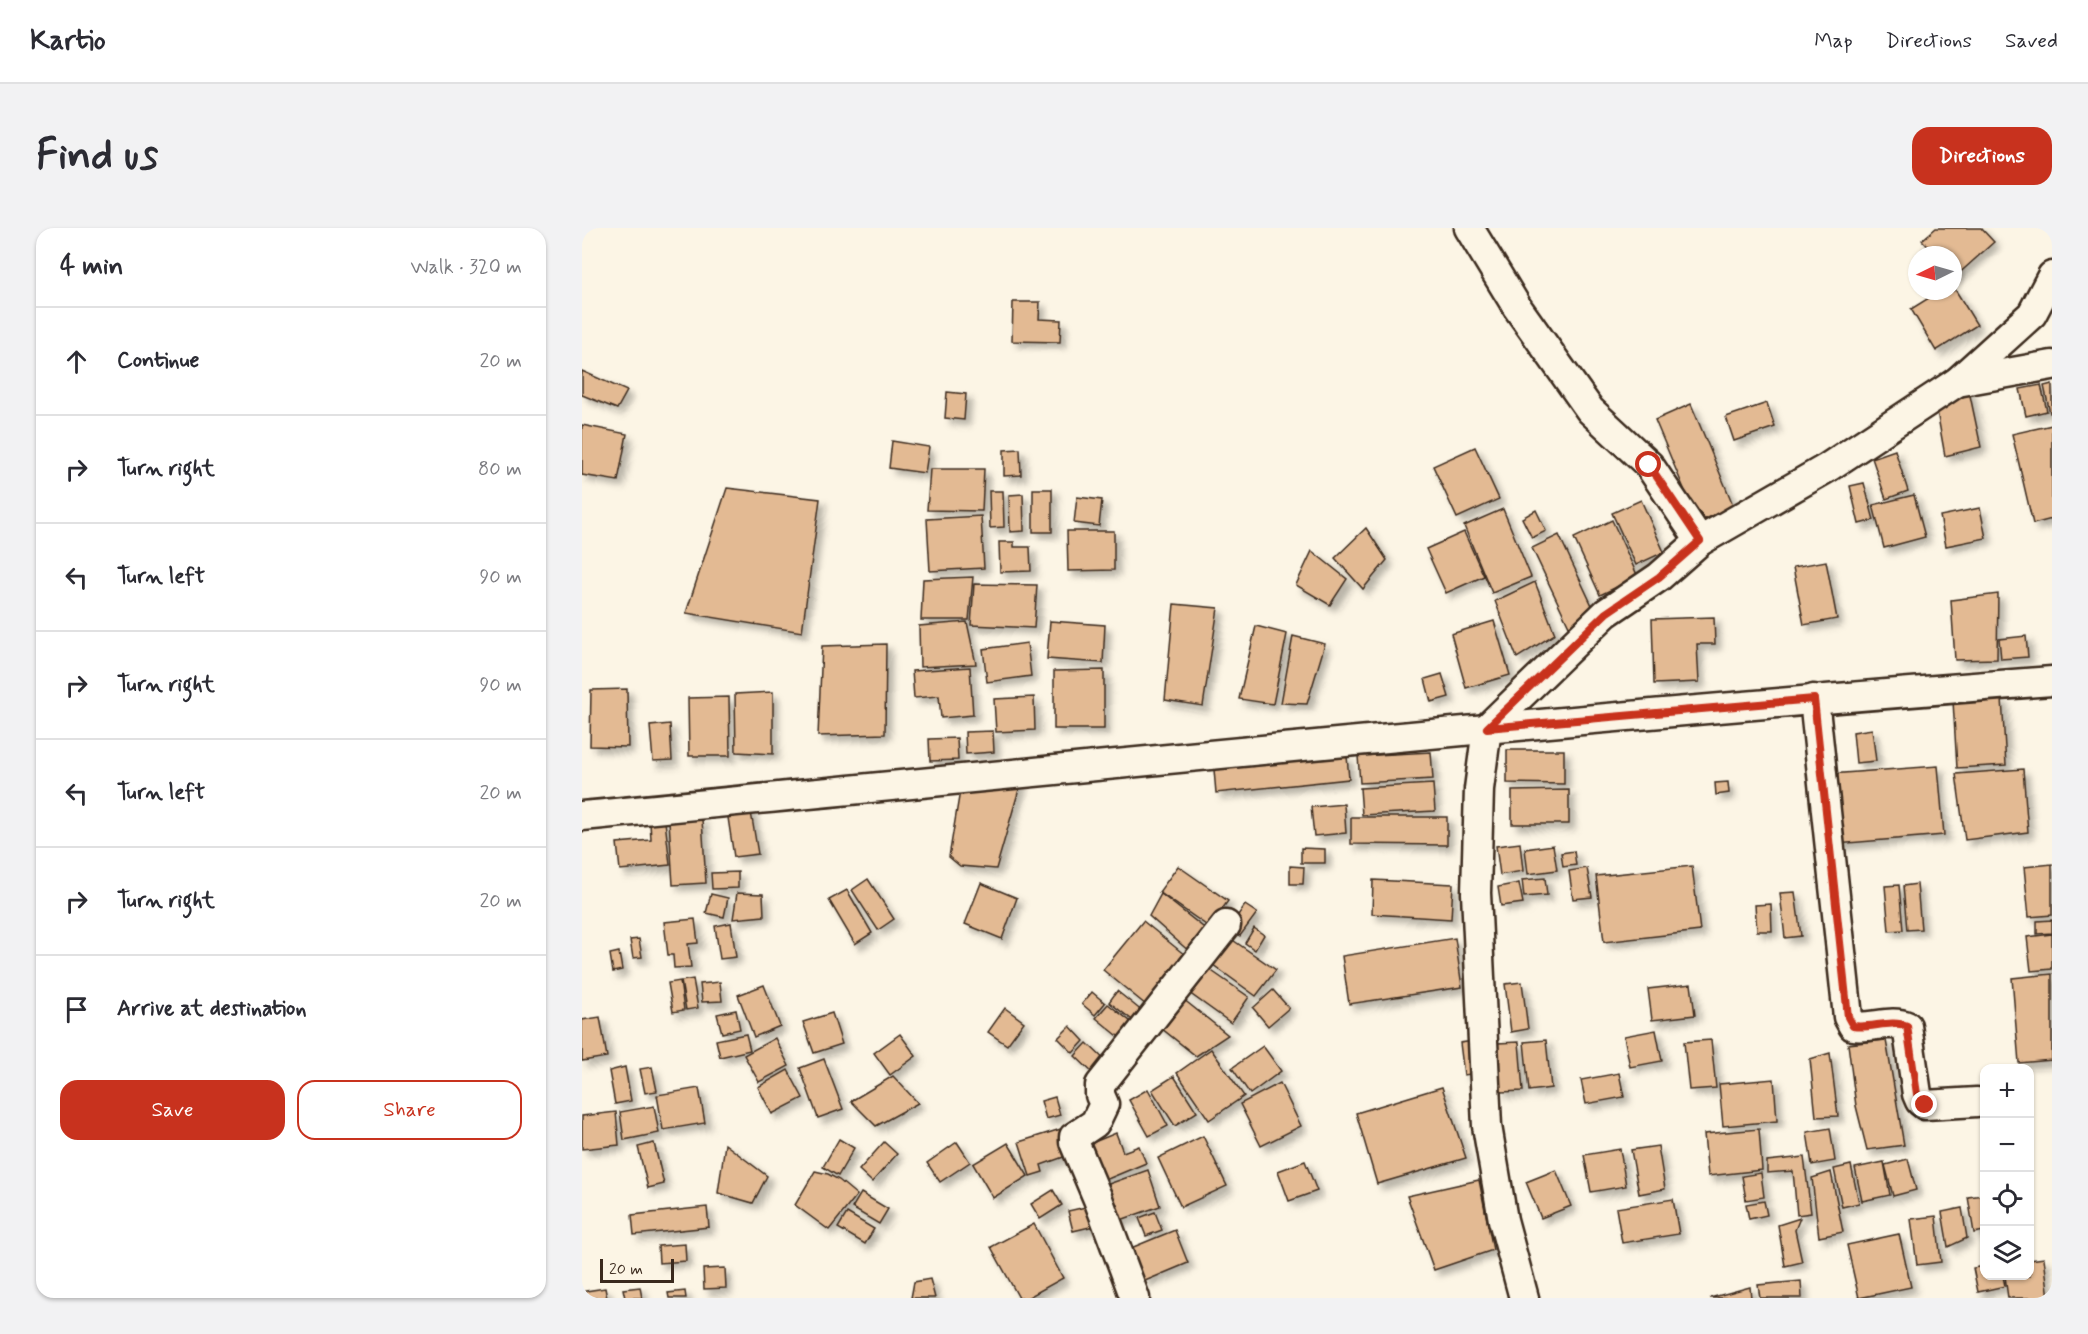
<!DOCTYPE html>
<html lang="en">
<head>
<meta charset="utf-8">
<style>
	body { margin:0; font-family:Mynerve,sans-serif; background:#f2f2f3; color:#2b2b33 }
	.controls { position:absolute; right:18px; bottom:18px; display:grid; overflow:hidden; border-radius:12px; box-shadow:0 2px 4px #0004 }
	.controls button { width:54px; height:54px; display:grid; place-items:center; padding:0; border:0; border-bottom:2px solid #e1e1e2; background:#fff; color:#2b2b33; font:30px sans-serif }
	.compass { position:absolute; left:1326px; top:18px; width:54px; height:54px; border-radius:50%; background:#fff; box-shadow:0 2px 4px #0004; rotate:265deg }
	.scale { position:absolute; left:18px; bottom:15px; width:74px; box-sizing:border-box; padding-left:6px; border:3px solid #3b2a1e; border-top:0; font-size:16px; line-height:21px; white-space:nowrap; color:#3b2a1e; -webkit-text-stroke:4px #fcf5e5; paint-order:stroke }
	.stop { position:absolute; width:18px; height:18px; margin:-14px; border:4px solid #c8321e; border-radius:50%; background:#fff }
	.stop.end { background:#c8321e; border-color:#fff; box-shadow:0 2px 6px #0008 }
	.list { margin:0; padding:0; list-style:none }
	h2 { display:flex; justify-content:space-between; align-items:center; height:78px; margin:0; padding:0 24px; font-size:26px }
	h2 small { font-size:20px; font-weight:400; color:#7c7c81 }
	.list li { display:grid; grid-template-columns:39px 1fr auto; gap:18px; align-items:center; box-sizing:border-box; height:108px; padding:0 24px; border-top:2px solid #e1e1e2 }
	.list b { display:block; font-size:22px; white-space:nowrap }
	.list em { font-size:20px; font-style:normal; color:#7c7c81 }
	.actions { display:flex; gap:12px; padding:18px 24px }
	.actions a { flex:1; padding:14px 0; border:2px solid #c8321e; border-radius:18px; text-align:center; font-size:21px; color:#c8321e }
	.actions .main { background:#c8321e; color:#fff }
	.icon { flex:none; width:33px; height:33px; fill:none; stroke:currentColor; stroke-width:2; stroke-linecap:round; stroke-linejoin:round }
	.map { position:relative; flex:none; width:1470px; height:1070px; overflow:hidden; border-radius:18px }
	header { display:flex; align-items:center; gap:36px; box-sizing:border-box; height:84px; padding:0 30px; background:#fff; border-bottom:2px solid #e1e1e2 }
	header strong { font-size:28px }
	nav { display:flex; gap:33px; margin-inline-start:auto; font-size:21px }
	.intro { display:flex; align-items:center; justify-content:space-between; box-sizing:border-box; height:144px; padding:0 36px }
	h1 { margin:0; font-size:42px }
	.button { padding:15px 27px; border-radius:18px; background:#c8321e; color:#fff; font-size:21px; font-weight:700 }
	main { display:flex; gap:36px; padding:0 36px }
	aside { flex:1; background:#fff; border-radius:18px; box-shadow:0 2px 4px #0004 }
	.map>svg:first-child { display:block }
</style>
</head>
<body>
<header>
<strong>Kartio</strong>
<nav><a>Map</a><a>Directions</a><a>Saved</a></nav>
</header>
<div class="intro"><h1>Find us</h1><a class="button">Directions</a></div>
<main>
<aside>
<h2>4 min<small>Walk · 320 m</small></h2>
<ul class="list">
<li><svg class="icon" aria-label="ahead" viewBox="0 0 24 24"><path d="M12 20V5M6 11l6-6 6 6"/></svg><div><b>Continue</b></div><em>20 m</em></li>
<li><svg class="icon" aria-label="right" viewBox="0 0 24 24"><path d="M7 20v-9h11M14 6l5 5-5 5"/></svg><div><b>Turn right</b></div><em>80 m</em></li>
<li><svg class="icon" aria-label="left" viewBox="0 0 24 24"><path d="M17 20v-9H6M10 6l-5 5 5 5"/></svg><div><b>Turn left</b></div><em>90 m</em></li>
<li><svg class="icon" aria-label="right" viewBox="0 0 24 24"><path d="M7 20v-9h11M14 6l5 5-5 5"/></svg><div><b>Turn right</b></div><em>90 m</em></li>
<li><svg class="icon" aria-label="left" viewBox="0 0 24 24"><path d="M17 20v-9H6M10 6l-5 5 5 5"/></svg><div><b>Turn left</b></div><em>20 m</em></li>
<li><svg class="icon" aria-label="right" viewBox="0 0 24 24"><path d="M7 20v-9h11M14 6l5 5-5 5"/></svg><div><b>Turn right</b></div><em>20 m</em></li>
<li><svg class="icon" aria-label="arrive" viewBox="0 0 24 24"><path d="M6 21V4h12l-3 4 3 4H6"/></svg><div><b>Arrive at destination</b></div></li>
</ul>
<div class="actions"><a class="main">Save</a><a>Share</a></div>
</aside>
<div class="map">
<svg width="1470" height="1070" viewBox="0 0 1470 1070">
	<defs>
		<filter id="shadow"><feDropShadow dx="5.5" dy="5.5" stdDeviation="3" flood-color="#0004"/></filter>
	</defs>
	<rect width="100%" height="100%" fill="#fcf5e5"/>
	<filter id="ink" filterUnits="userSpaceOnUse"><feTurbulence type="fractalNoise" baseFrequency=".0167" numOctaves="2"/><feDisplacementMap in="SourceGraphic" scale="12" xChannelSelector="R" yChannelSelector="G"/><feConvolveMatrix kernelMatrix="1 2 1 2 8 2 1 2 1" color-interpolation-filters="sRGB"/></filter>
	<g filter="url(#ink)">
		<g fill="#e3ba93" stroke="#3b2a1e" stroke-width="1.5" filter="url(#shadow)">
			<path d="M1354,0H1399L1412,14L1373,49L1371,47V27H1354L1340,12Z"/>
			<path d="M1371,58L1395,97L1354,123L1329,81L1358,63H1371Z"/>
			<path d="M431,74H458L457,91L479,92L478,114L430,113Z"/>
			<path d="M0,143L45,163L35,181L0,167Z"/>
			<path d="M1470,156V184L1468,185L1462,158Z"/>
			<path d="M1459,157L1465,183L1444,188L1438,161Z"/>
			<path d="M1386,158L1399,219L1363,228L1353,172Z"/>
			<path d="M365,164L384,166L382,192L363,190Z"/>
			<path d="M1185,175L1193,199L1152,213L1144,189Z"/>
			<path d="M1109,176L1152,279L1116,294L1073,192Z"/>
			<path d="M0,197L45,206L36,253L0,247Z"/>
			<path d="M1470,197V291L1451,296L1430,206Z"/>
			<path d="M310,213L347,219L343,245L307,240Z"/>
			<path d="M893,219L917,271L875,290L851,238Z"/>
			<path d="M438,221L439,247L422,248V222Z"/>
			<path d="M1313,222L1326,263L1304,271L1290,230Z"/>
			<path d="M348,241H402L400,283L345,282Z"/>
			<path d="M1282,255L1292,292L1277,296L1268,258Z"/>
			<path d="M145,260L238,271L220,404L104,385Z"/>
			<rect x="451" y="261" width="19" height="43"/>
			<path d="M407,263H421L422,299L408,300Z"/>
			<path d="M441,266L442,303L428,304L427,267Z"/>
			<path d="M1332,267L1343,309L1302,320L1291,277Z"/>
			<path d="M495,269L520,272L517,298L492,295Z"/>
			<path d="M1059,272L1082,324L1054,337L1030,285Z"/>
			<path d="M1398,280L1404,310L1364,318L1358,288Z"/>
			<path d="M921,281L949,349L910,365L882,298Z"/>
			<path d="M954,282L964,303L950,310L940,290Z"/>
			<path d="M399,288L402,340L348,343L345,291Z"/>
			<path d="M1030,292L1056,349L1018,367L992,310Z"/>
			<path d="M784,300L805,332L781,361L753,330Z"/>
			<path d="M485,303H532V342L486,343Z"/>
			<path d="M882,304L902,348L864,365L844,321Z"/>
			<path d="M977,307L1014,386L987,398L950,320Z"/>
			<path d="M417,314H432V319H448L449,343L418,344Z"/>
			<path d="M730,323L765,351L748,377L714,357Z"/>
			<path d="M1244,333L1255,391L1222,397L1211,339Z"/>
			<path d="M391,349L387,392H339L341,351Z"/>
			<path d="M953,354L973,406L935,430L913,373Z"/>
			<path d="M392,356L455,357L452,400L389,397Z"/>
			<path d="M1416,366L1415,431L1373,432L1369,372Z"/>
			<path d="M592,376L636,380L621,478L583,472Z"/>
			<path d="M1132,389L1133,416H1115L1117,454L1072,456L1070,391Z"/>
			<path d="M468,393L523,397L521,435L465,431Z"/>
			<path d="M912,393L928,447L884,460L869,406Z"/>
			<path d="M385,394L394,436L338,439L337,398Z"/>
			<path d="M674,398L705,406L691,476L657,471Z"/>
			<path d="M711,408L743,416L725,476L699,475Z"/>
			<path d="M1444,408L1446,429L1419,431L1417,411Z"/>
			<path d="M445,415L449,448L405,454L401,421Z"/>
			<path d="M304,416L303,506L236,508L240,418Z"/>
			<path d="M388,439L391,487L359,490L357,468L332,470L330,443Z"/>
			<path d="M522,442V501H472V443Z"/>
			<path d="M860,446L867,469L849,474L843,451Z"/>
			<path d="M45,461L46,519L8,518L9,462Z"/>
			<path d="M191,464V526L154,524L153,466Z"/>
			<path d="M147,469L148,528H107L106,470Z"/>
			<path d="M452,469L453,502L414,504L412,471Z"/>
			<path d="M1420,470L1424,537L1375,540L1371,473Z"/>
			<path d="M88,496L90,532L71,533L68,498Z"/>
			<path d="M1290,501L1294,533L1274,535L1271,504Z"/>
			<path d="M411,503L412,524L384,526L383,504Z"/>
			<path d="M375,510L376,532L348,533L347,511Z"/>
			<path d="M925,522H982V556L925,555Z"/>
			<path d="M849,524L851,551L778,555L776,528Z"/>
			<path d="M765,528L767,551L634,565L632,542Z"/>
			<path d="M1356,538L1362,607L1254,616L1248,546Z"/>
			<path d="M1441,541L1446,604L1383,612L1374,546Z"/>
			<path d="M440,551L414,641L378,638L367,629L379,557Z"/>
			<path d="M1146,554L1147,565L1134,567L1133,555Z"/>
			<path d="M851,556L853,583L780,587L778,560Z"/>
			<path d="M987,562V596H930V563Z"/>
			<path d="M762,576L764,605L732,608L729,579Z"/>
			<path d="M168,578L176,626L152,629L145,583Z"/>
			<path d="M769,589H865V617L769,616Z"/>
			<path d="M120,591L124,655L91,657L87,593Z"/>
			<path d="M83,593L88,637L38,642L35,615L69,612L68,594Z"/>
			<path d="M938,615L941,643L918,647L914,618Z"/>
			<path d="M971,617L975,642L946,646L943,621Z"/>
			<path d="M719,620L743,621V635H719Z"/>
			<path d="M992,623L994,637L981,639L979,625Z"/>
			<path d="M1470,636V687L1447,689L1442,639Z"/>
			<path d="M596,638L646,673L627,699L577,664Z"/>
			<path d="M708,638L722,639L721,656H708Z"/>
			<path d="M1110,638L1118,703L1022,714L1014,648Z"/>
			<path d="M1005,640L1010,669L991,671L987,643Z"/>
			<path d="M156,644V660L130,661L129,645Z"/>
			<path d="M963,650L965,667L942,669L940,652Z"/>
			<path d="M286,651L312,691L296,702L270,662Z"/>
			<path d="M791,652L871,656L869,691L790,686Z"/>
			<path d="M399,655L435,670L420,711L383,696Z"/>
			<path d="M937,655L941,675L919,678L916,659Z"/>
			<path d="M1335,656L1339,701L1325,702L1321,658Z"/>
			<path d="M1317,657L1321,702L1307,703L1303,658Z"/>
			<path d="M265,662L290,705L273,716L247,672Z"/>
			<path d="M1213,664L1219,708L1203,710L1198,665Z"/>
			<path d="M155,665L181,666L182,688L151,691Z"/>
			<path d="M129,666L146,670L142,689L124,685Z"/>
			<path d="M579,666L626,703L609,725L567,688Z"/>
			<path d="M1189,676L1190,703H1175L1173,677Z"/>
			<path d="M663,677L675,685L658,708L647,700Z"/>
			<path d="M113,691L116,715L106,716L109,739L92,740L91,727H86L82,694Z"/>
			<path d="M1470,692V705L1455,706V693Z"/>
			<path d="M561,693L603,727L564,777L521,742Z"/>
			<path d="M149,695L154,729L138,731L133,698Z"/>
			<path d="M672,700L682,707L673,722L663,715Z"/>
			<path d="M642,706L694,742L674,768L627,734Z"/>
			<path d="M1470,706V741L1449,743L1445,709Z"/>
			<path d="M873,710L880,759L767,776L760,728Z"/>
			<path d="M57,711L60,729L51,730L48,712Z"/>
			<path d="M37,724L40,742L31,744L28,726Z"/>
			<path d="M621,737L667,769L649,795L603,762Z"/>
			<path d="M1470,746V832L1437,835L1430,750Z"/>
			<path d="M111,751L116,780L104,782L99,753Z"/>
			<path d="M98,753L102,782L91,784L86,755Z"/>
			<path d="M138,754L140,773L120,774L118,756Z"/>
			<path d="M940,754L946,801L929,804L923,756Z"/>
			<path d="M1109,756L1113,787L1070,792L1066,761Z"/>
			<path d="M182,757L198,798L172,809L156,767Z"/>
			<path d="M691,762L707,780L686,798L671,780Z"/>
			<path d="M535,763L561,784L553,794L527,774Z"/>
			<path d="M510,764L523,775L513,787L500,776Z"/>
			<path d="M596,767L646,807L614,828L574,796Z"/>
			<path d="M526,776L553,797L541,812L514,790Z"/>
			<path d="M423,780L442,794L425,817L406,804Z"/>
			<path d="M154,782L158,801L140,805L135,786Z"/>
			<path d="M250,785L260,816L232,825L221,794Z"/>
			<path d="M18,789L25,829L0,833V792Z"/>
			<path d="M488,798L502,813L491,825L476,810Z"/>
			<path d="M1074,802L1080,833L1048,839L1042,808Z"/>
			<path d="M164,806L168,822L138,829L134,812Z"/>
			<path d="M318,806L334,828L308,847L292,825Z"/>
			<path d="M193,810L207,838L177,854L162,827Z"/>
			<path d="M898,812L902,844L882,847L878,815Z"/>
			<path d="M964,812L969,860L947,863L942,814Z"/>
			<path d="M1129,812L1134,860L1107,862L1102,814Z"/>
			<path d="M1304,812L1322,917L1285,922L1274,878L1266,816Z"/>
			<path d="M937,814L941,863L919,864L915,815Z"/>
			<path d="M505,815L528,837L516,850L493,828Z"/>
			<path d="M681,818L699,843L668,866L650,840Z"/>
			<path d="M629,821L662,868L627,892L595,845Z"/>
			<path d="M1248,825L1256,888L1234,889L1228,831Z"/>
			<path d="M242,831L261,881L236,890L218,840Z"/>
			<path d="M43,839L49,873L33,876L27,843Z"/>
			<path d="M70,839L75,863L63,865L58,841Z"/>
			<path d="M206,842L221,870L190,886L176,859Z"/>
			<path d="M1037,845L1042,869L1004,876L999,852Z"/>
			<path d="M311,848L336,875L294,898L269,873Z"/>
			<path d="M592,848L615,884L593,898L570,862Z"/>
			<path d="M1192,851L1195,893L1141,898L1137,856Z"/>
			<path d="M698,855L719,898L679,918L658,876Z"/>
			<path d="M860,859L884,930L795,956L774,885Z"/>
			<path d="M117,860L123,895L81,902L75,867Z"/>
			<path d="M566,861L586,898L567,908L547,872Z"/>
			<path d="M473,869L478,887L464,891L459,873Z"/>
			<path d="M72,878L77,905L42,912L38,884Z"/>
			<path d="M34,884L37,917L0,921V888Z"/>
			<path d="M482,900L490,926L459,937L461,944L448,948L437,914Z"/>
			<path d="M1248,900L1253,933L1230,937L1225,904Z"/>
			<path d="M1177,901L1180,942L1126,948L1122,906Z"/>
			<path d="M534,905L541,924L557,918L564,935L516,955L500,919Z"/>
			<path d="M621,908L645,958L599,979L576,930Z"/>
			<path d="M257,911L272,920L256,948L241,939Z"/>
			<path d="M302,914L315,926L290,954L277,942Z"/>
			<path d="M375,914L388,934L358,954L345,935Z"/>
			<path d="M72,915L82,956L66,960L56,919Z"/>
			<path d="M426,915L446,948L411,970L391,936Z"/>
			<path d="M143,916L185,948L171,975L136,965Z"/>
			<path d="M1076,918L1083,961L1057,966L1049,922Z"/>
			<path d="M1038,921L1044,958L1009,964L1002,927Z"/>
			<path d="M1222,929L1229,985L1215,987L1211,943L1185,945V933Z"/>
			<path d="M1326,931L1334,962L1311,968L1303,937Z"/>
			<path d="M723,933L735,963L707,973L696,943Z"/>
			<path d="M1302,934L1308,967L1280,973L1273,940Z"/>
			<path d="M1269,937L1277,975L1260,979L1252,941Z"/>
			<path d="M566,942L578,978L533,994L521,958Z"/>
			<path d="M974,942L989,978L959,990L944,954Z"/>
			<path d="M233,943L246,946L257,952L275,967L247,1002L213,977Z"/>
			<path d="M1249,944L1261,1004L1237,1009L1230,950Z"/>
			<path d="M1179,945L1182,969L1164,972L1160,948Z"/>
			<path d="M897,952L911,1022L852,1042L825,968Z"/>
			<path d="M471,962L480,977L458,991L449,976Z"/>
			<path d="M279,965L306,981L297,996L270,980Z"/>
			<path d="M1402,967V1003L1392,1005L1386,969Z"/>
			<path d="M1091,971L1097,1006L1040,1015L1034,980Z"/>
			<path d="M1182,973L1185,987L1167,991L1164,976Z"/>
			<path d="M508,978L512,998L491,1003L486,983Z"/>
			<path d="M125,979L127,999L52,1007L50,987Z"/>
			<path d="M1380,980L1385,1010L1366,1019L1360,984Z"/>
			<path d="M573,984L580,1002L564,1008L557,990Z"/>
			<path d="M265,985L292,1001L283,1016L256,1000Z"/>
			<path d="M1354,988L1359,1034L1335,1037L1329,991Z"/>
			<path d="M1218,990L1213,1002L1220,1034L1203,1038L1196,997Z"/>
			<path d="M452,996L481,1050L445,1070H437L409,1019Z"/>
			<path d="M593,1002L606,1035L563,1053L549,1020Z"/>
			<path d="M1317,1006L1329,1059L1277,1070L1265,1017Z"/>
			<path d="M103,1016L104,1033L77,1035L76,1018Z"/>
			<path d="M1462,1030L1467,1070H1426L1423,1048H1448V1032Z"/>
			<path d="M1402,1038V1048H1421L1423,1058L1396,1064L1391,1040Z"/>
			<path d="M143,1040L144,1060L122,1061L121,1041Z"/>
			<path d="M348,1051L353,1070H329L332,1054Z"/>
			<path d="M1219,1053L1220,1070H1178L1176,1057Z"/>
			<path d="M58,1059L60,1070H43L41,1061Z"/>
			<path d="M1168,1059L1169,1070H1128Z"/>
			<path d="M23,1060L25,1070H5L4,1063Z"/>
			<path d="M103,1063L104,1070H87L86,1065Z"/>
		</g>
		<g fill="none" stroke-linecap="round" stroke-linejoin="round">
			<defs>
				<g id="street">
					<path d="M887,0L935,79L1008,182L1067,237L1118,313"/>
					<path d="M1375,154L1470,137"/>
					<path d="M1232,471L1266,789L1271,798C1289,801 1309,791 1325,798L1335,866L1338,873L1343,877L1395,874"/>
					<path d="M0,588C490,541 979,490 1470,453"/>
					<path d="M553,1070L516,971L492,914V909L513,895L522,876L518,867V857L644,697"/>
					<path d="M942,1070L921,992L905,898L894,665L897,561L905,500L1024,385L1077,349L1118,313L1245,240L1375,154L1450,86L1470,48"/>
				</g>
			</defs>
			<use href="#street" stroke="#3b2a1e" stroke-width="33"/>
			<use href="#street" stroke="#fcf5e5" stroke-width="28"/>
		</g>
	</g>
	<g fill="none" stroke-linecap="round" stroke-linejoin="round" filter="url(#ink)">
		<path stroke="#c8321e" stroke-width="8" d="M1067,237L1118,313L1077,349L1024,385L905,500L1232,471L1266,789L1271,798C1289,801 1309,791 1325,798L1335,866L1338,873L1343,877"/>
	</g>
</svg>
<div class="controls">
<button>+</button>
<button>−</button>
<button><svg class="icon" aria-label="locate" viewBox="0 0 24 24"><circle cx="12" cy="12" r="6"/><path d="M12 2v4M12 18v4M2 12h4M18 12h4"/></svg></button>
<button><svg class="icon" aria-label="layers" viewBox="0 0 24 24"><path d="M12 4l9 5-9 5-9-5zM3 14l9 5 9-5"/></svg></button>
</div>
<svg class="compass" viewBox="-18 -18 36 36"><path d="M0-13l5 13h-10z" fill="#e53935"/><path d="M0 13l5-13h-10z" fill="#7c7c81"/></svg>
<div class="scale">20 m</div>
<div class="stop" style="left:1067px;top:237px"></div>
<div class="stop end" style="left:1343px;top:877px"></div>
</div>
</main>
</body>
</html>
